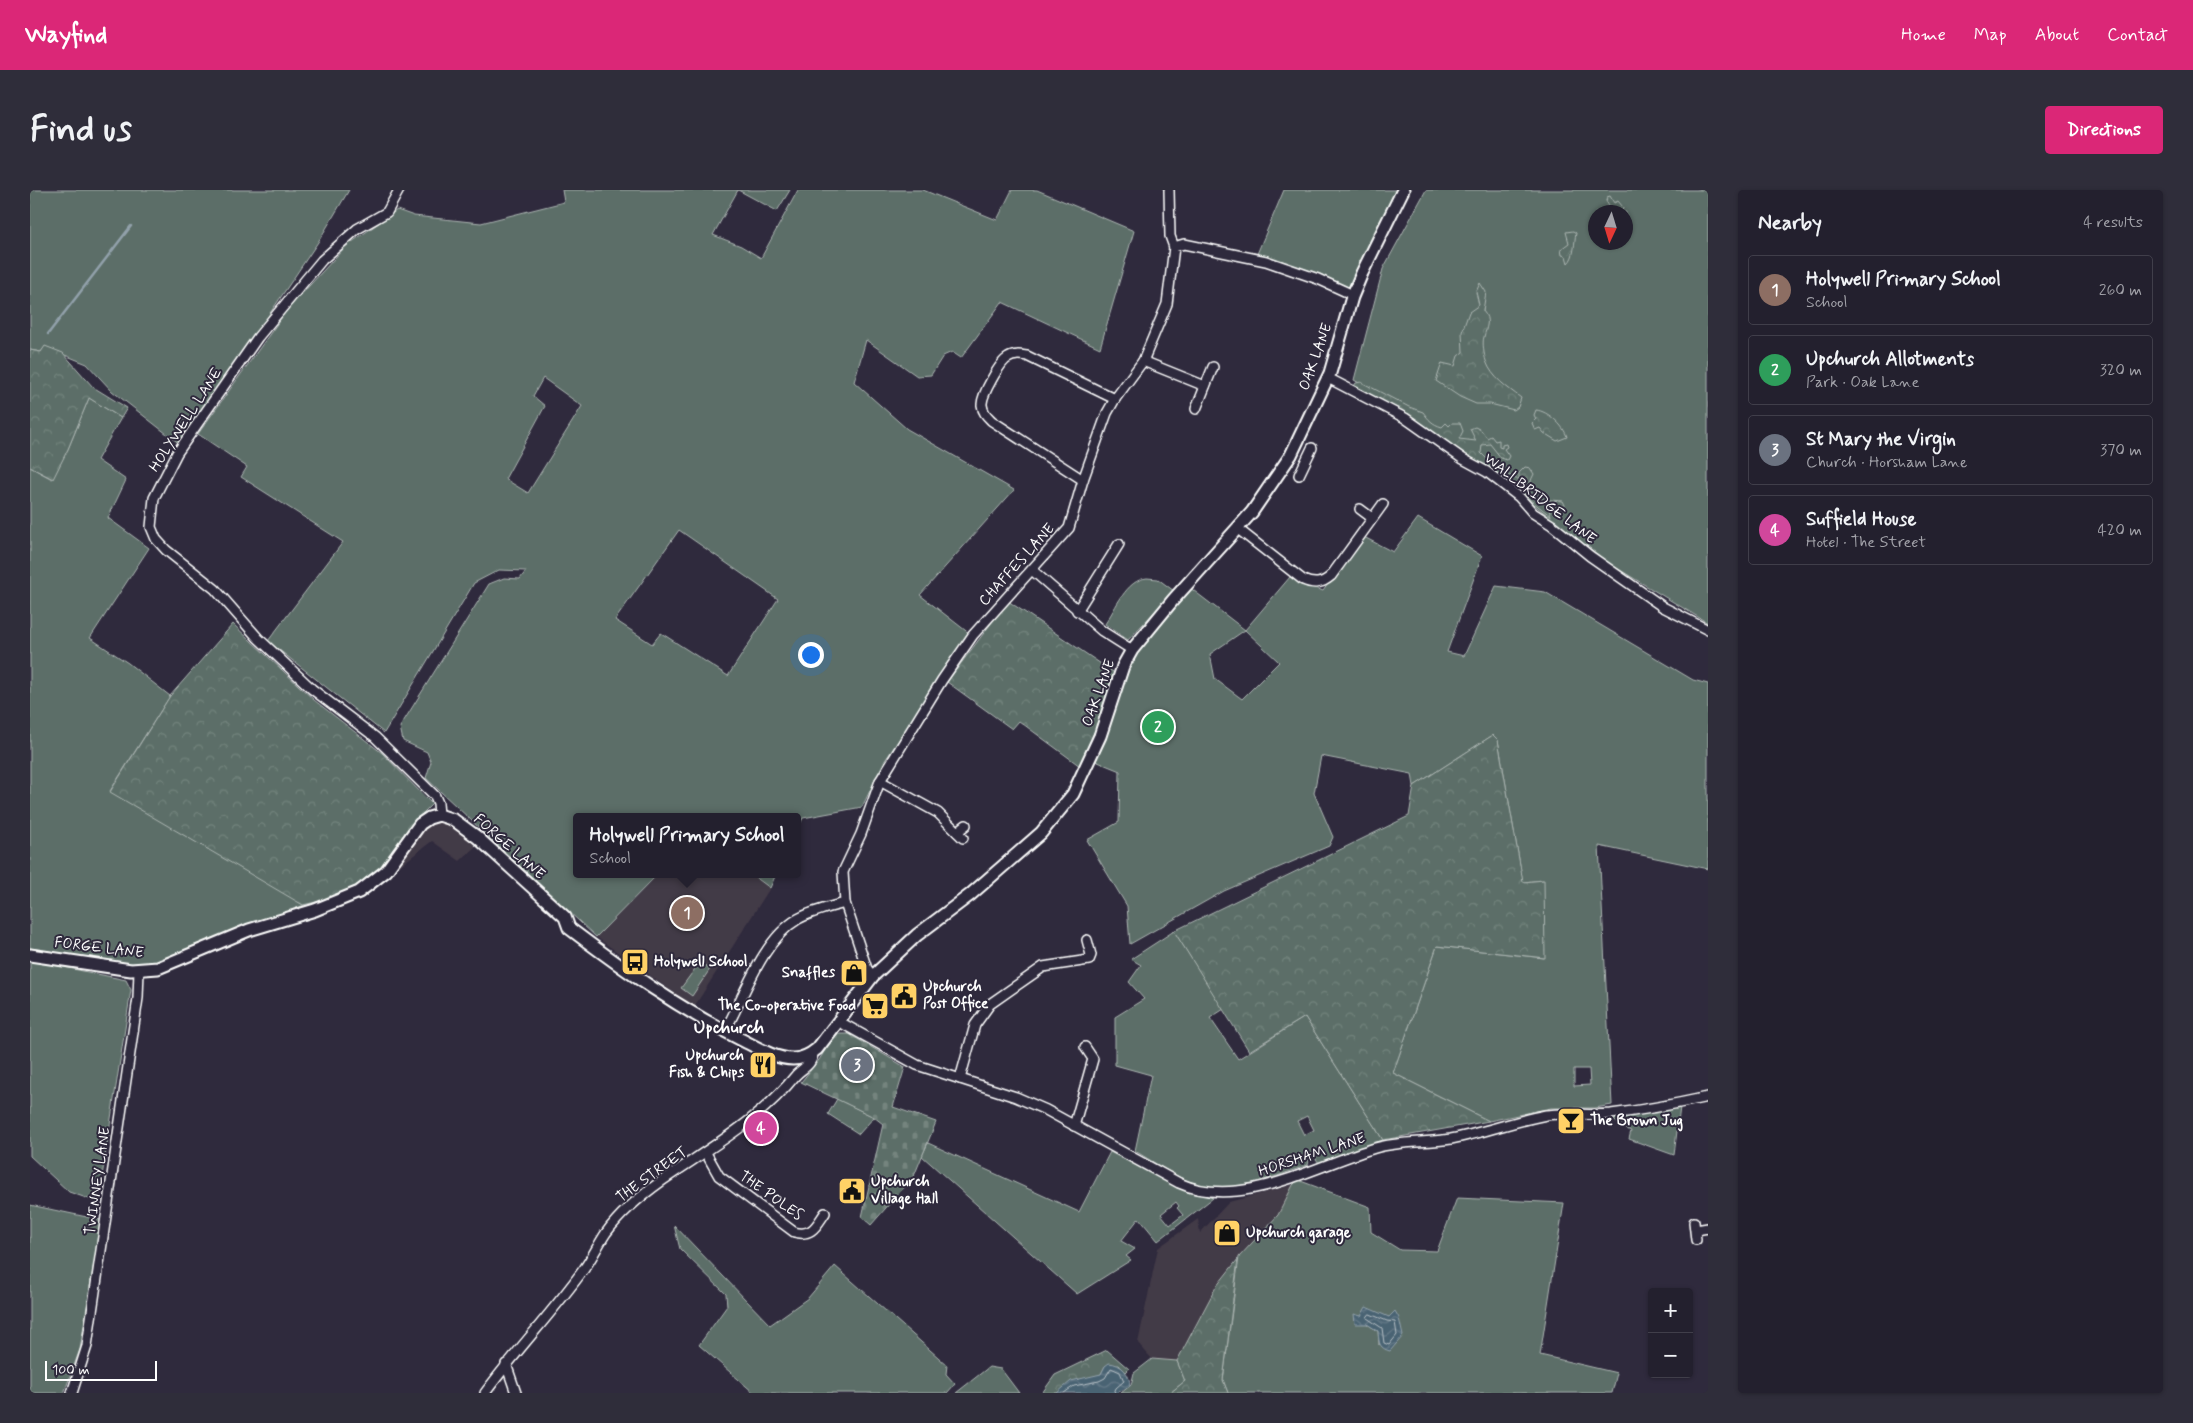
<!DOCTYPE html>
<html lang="en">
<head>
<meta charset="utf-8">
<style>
	body { margin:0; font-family:Mynerve,sans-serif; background:#2f2d3a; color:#f1f3f6 }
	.controls { position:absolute; right:15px; bottom:15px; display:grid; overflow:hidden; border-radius:5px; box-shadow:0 1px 4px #0004 }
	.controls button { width:45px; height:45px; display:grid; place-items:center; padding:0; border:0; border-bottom:1px solid #403e4a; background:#23202e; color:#f1f3f6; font:25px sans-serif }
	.compass { position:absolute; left:1558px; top:15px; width:45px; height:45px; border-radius:50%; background:#23202e; box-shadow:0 1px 4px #0004; rotate:184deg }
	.scale { position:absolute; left:15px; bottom:12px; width:112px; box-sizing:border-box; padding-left:5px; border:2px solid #fff; border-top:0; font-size:14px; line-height:18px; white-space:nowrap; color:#fff; -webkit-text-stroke:4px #2f2a3d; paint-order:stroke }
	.you { position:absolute; left:780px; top:464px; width:18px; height:18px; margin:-12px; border:4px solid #fff; border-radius:50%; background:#1a73e8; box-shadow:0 0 0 8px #1a73e833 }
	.badge { display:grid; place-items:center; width:32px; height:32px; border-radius:50%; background:#db2777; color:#fff; font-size:16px; font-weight:700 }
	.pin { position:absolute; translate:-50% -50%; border:2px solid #fff; box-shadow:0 1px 5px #0006 }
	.popup { position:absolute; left:543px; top:623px; width:228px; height:65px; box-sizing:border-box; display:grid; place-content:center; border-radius:5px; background:#23202e; filter:drop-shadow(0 1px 4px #0005); font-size:16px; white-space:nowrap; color:#a3a3aa }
	.popup b { font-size:19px; color:#f1f3f6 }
	.popup::after { content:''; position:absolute; left:50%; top:100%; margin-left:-10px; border:10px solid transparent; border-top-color:#23202e }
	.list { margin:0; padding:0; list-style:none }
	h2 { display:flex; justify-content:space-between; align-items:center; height:65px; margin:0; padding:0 20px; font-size:21px }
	h2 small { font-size:16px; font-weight:400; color:#a3a3aa }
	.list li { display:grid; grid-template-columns:32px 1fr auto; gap:15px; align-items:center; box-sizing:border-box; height:70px; margin:0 10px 10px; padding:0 10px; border:1px solid #403e4a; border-radius:5px }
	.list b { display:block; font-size:19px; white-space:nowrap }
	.list p { margin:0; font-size:16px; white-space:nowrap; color:#a3a3aa }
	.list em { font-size:16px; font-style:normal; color:#a3a3aa }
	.map { position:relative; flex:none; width:1678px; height:1203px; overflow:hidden; border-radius:5px }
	header { display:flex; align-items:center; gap:30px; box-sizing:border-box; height:70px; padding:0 25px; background:#db2777; color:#fff }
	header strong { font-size:24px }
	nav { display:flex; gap:28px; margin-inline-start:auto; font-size:18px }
	.intro { display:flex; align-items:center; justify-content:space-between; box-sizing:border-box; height:120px; padding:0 30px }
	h1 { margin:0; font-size:35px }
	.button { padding:12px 22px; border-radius:5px; background:#db2777; color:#fff; font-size:18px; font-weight:700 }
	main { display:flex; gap:30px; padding:0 30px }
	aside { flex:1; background:#23202e; border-radius:5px; box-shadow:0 1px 4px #0004 }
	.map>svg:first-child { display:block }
</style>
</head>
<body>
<header>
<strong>Wayfind</strong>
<nav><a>Home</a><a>Map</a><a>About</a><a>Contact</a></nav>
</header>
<div class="intro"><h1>Find us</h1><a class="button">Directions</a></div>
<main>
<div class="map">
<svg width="1678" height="1203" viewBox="0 0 1678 1203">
	<defs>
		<pattern id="forest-crowns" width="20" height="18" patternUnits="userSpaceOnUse" patternTransform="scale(1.25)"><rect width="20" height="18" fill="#5b6e67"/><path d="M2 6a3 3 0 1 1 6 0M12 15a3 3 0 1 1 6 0" fill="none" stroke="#74847e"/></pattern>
		<pattern id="cemetery-stones" width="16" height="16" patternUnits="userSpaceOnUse" patternTransform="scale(1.25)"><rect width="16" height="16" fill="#5b6e67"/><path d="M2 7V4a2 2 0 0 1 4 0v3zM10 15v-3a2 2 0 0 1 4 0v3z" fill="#74847e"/></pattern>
		<pattern id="water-waves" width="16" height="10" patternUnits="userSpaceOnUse" patternTransform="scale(1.25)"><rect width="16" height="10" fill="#4a6373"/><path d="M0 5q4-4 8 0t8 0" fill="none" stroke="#657a88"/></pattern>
	</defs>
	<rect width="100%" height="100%" fill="#2f2a3d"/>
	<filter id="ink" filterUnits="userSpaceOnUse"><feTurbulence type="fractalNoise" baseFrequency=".02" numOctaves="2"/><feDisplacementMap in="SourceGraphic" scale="10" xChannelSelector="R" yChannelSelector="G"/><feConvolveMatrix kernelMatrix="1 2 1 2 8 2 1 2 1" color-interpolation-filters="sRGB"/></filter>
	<g filter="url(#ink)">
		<g fill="#433a47">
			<path d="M413,630L426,637L447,655L430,671L402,651L358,685L397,633Z"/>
			<path d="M629,684H721L740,698L664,817L566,747Z"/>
			<path d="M1263,995L1248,1025L1204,1073L1186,1097L1147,1171L1122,1169L1108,1153L1128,1058L1168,1029L1170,1043L1199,1012Z"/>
		</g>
		<g fill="#5b6e67" stroke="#adb6b3" fill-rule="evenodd">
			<path d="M0,0H319L288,52L151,255L82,201L57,174L15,157L11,162L0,160Z"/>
			<path d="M532,0H760L747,21L708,0L683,45L711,56L731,68L768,0H893L967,30L982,0H1007L1104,41L1070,158L972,112L931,168L922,162L913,166L901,185L887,186L836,150L824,192L877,239L984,300L890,405L940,444L854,572L832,617L773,628L767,640V627H547V684H628L566,747L396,588L401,572L397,562L373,551L370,537L459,394L474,388L490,389L496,381L469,380L444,393L354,543L238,451L313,352L211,287L217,277L168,244L257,120L315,57L367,20L384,26L451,33L534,12ZM513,188L552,216L498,303L475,289L515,216L503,206ZM649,340L748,409L698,486L631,443L622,454L585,430Z"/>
			<path d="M1254,0H1373L1318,98L1227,64Z"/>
			<path d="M1396,0H1678V433L1580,374L1404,237L1324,190L1353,79ZM1566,22H1596V52H1566Z"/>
			<path d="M59,208L91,228L67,270L96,290L78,328L119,358L60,448L98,473L140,506L80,601L311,706L277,714L112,777L0,758V277L22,289L38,259Z"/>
			<path d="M1388,328L1452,366L1417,462L1434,466L1466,396L1515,402L1663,490L1678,494V679L1569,656L1582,915L1565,918H1521L1459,931L1363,883L1407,756L1514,768L1513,690L1493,692L1468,550L1463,545L1384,596L1382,584L1291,566L1284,603L1303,647L1299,656L1194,701L1100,754L1097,716L1057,650L1089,632L1090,581L1063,570L1098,473L1159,397L1215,440L1260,387L1293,401L1332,346L1363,362ZM1215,440L1249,472L1212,509L1185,489L1180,464ZM1544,879H1559L1560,895L1544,896Z"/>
			<path d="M1117,388L1128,389L1144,401L1098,450L1075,434C1086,418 1096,390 1117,388Z"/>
			<path d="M721,684H746L740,698Z"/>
			<path d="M1144,741L1194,819L1180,828L1208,869L1275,827L1353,950L1289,973L1283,965L1280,966L1278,975C1246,986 1212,1001 1177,996C1152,993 1126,973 1105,961L1121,885L1085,875V827L1114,809L1099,792L1111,775L1101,769ZM1277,926L1284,940L1274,945L1267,931Z"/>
			<path d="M0,770L96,790L101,800L68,1012L39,1002L0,966Z"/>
			<path d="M670,772L680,779L662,806L651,798Z"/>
			<path d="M807,909L844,927L829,944L798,924Z"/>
			<path d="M1650,917L1644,965L1599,949L1601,941L1592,937L1580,927Z"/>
			<path d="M898,953L1049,1022L1080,962L1140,993L1183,1008L1128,1051L1109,1028L1091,1051L1105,1059L1096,1066L1101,1070L1047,1104L892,966ZM1146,1012L1149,1016L1147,1018L1153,1025L1140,1035L1131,1024Z"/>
			<path d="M1268,990L1340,1017L1341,1042L1370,1060L1407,1061L1427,1008L1534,1013L1510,1165L1587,1183L1582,1203H1198L1193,1190L1209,1067L1248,1025L1263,995ZM1331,1126L1359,1127L1349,1155L1348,1141L1337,1134Z"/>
			<path d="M0,1015L71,1030L50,1159L34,1203H0Z"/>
			<path d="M644,1035L740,1135L778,1108L805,1076L917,1175L916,1184L925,1194L917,1203H724L669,1155L697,1116L696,1104L650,1059Z"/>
			<path d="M1122,1169L1147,1171L1155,1191L1140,1203H1091L1101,1195L1104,1183Z"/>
			<path d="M959,1177L971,1179L989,1203H926Z"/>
		</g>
		<g fill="url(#forest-crowns)" stroke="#adb6b3">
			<path d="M1580,6L1584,13L1588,11L1593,17L1592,22H1573L1575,17L1580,18L1576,11L1577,7Z"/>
			<path d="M1543,41L1546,43C1544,52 1545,67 1538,73L1536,66L1532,65L1531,59L1539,53L1536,42Z"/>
			<path d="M1450,93L1456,102L1453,121C1461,130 1456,138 1454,147C1452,152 1454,165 1456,171C1462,188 1477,197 1491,208L1488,217L1484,220L1460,214H1446L1430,207L1406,191L1412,173L1425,176L1428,166L1433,162L1432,142L1439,122L1449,115L1446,102Z"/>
			<path d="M15,156L33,163L63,197L97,218L91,228L59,208L38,259L23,289L0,277V160L11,162Z"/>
			<path d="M1331,192L1379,217L1393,222C1399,230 1402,234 1412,237L1416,233L1419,236L1422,233H1430L1433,241L1429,249L1446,251L1440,239L1445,237L1451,240L1457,248L1461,246L1465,251L1469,250V257L1472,258V255L1476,254L1477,257L1474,259L1479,266L1477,270L1471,268L1460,254L1452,255L1451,263L1466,278L1486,289H1489V283L1495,277L1500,278L1504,284C1489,312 1515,309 1533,311L1535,315L1532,318L1518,316L1521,326L1463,281L1445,272L1397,237L1324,196L1326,193Z"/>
			<path d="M1506,220C1518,221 1534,236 1537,247L1527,251L1514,243L1510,238L1505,240L1502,233L1506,229L1504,225Z"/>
			<path d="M978,411L1086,484L1073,521L1050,576L989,531L982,539L917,492Z"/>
			<path d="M203,434L284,510L352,563L402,614L378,638L347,684L311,706L273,715L80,602L140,506Z"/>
			<path d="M1463,545L1468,550L1493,692L1514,690L1515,768L1407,756L1363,883L1459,931L1353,950L1275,827L1219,861L1144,741L1379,626L1384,596Z"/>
			<path d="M1208,1069L1193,1190L1198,1203H1140L1155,1191L1147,1171L1186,1097Z"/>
			<path d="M1077,1160L1099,1179L1096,1182L1089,1175L1075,1176L1071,1184L1066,1187L1028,1203H1012L1025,1185Z"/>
		</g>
		<path fill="url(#cemetery-stones)" stroke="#adb6b3" d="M805,844H819L875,877L863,917L906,932L884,986L841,1035L832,1027L853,934L844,927L771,892L789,870Z"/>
		<g fill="url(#water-waves)" stroke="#92a1ab">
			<path d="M1336,1117L1359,1127L1365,1121L1369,1128L1373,1146L1360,1161C1348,1158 1349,1151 1348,1141L1337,1134H1325L1324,1124L1331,1126Z"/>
			<path d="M1079,1173C1092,1174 1100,1184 1100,1196L1087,1203H1027L1041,1191L1071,1184L1075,1176Z"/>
		</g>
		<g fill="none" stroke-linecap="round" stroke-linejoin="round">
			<g stroke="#b7c1c7" stroke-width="1">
				<path d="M1340,1124L1357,1131L1365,1132L1367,1145L1359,1155L1354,1153L1352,1138L1337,1128Z"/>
				<path d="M1034,1203L1044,1196L1069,1191L1075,1188L1081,1178L1090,1182L1094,1191L1086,1198L1084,1203"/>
			</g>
			<path stroke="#92a1ab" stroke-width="2.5" d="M18,144L101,36"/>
			<defs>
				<g id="minor">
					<path d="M369,0L357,22L327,39L292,70L228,147L147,263L124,308L121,337L126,349L136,360L185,399L228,448L282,499L345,547L405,606L408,613L409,625"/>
					<path d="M1139,0L1140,46L1144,57"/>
					<path d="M1113,171L1175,196"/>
					<path d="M1298,188L1375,228L1433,269L1457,282L1489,307L1503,323L1522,335L1560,366L1633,417L1678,440"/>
					<path d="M1166,219L1183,177"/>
					<path d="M1269,285L1282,258"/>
					<path d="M1053,290L962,231C957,226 953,223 952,215C951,206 970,172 978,168C984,164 990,165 997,166L1085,209"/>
					<path d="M1330,319L1342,328"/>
					<path d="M1208,339L1273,390C1284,395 1292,394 1301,386L1353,314"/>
					<path d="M1002,380L1072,441L1102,460"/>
					<path d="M1047,421L1089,354"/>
					<path d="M850,591L908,623L933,648"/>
					<path d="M927,642L936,635"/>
					<path d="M843,786L837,779L815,713L813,682L831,644L850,591L912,490L943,445L1039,338L1053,290L1077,223L1085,209L1113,171L1137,114L1144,57L1154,54L1236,71L1288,89L1323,105"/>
					<path d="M808,831L887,875L986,907L1016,920L1149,993C1210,1021 1286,975 1345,958C1369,951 1396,953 1421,949C1453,943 1484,931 1516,925C1537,922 1560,926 1581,924C1614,920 1646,914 1678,907"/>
					<path d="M695,841C714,806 733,749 768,729C782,721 800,717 815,713"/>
					<path d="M930,889L945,835L960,814L1013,777L1059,770L1061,765L1057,750"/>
					<path d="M1044,936L1063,869L1055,857"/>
					<path d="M676,963L689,986L764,1042C782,1047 786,1036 795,1023"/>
					<path d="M1664,1032L1666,1050"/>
					<path d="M1666,1040L1678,1038"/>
					<path d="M476,1174L486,1203"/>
					<path d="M42,1203L57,1156L108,808L109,781"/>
					<path d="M455,1203C486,1161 523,1122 554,1079C562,1068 568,1055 576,1043C591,1022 612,1005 633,990C681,957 729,931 766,885C773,878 783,874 783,862"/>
				</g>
				<path id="tertiary" d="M0,765L101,780L128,778L219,740L285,720L329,702L356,681L390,634L399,628L409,625L424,630L447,647L535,727L539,738C593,779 648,818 710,849C726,857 745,869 763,869C772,869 781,864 787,859L843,786L887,745L940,705L1011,643L1043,604L1070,546L1093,476L1102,460L1143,410L1222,322L1261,265L1300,183L1322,107L1332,83L1373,0"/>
			</defs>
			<use href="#minor" stroke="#fff" stroke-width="12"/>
			<use href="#tertiary" stroke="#fff" stroke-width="15"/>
			<use href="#minor" stroke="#2f2a3d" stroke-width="9"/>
			<use href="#tertiary" stroke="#2f2a3d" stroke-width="11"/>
		</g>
	</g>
	<defs>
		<symbol id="bus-square" viewBox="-11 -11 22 22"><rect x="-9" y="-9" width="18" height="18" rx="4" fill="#ffd166" stroke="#2f2a3d"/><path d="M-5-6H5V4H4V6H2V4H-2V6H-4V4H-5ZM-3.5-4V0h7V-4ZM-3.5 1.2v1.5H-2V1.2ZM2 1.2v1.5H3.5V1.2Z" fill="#111"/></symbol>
		<symbol id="shop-square" viewBox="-11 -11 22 22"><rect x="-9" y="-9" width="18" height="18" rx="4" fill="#ffd166" stroke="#2f2a3d"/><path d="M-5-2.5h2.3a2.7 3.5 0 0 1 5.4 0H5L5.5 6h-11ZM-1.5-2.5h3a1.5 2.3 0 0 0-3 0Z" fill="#111"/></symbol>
		<symbol id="civic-square" viewBox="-11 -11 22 22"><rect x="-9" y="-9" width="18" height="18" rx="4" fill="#ffd166" stroke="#2f2a3d"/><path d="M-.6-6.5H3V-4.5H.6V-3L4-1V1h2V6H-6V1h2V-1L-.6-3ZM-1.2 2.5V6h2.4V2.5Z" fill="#111"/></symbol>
		<symbol id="supermarket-square" viewBox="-11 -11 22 22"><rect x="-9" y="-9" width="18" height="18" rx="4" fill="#ffd166" stroke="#2f2a3d"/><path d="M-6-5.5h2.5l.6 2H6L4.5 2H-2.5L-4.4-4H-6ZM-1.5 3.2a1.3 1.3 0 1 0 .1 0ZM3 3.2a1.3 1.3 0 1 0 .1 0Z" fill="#111"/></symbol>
		<symbol id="restaurant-square" viewBox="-11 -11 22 22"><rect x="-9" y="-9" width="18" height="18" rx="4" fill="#ffd166" stroke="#2f2a3d"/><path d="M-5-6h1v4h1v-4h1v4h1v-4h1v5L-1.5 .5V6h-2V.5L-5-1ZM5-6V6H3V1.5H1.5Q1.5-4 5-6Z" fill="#111"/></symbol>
		<symbol id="bar-square" viewBox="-11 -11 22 22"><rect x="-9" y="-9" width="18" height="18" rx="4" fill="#ffd166" stroke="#2f2a3d"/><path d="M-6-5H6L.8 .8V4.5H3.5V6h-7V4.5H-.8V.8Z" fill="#111"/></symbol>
	</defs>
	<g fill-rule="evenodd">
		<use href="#bus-square" x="589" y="756" width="32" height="32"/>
		<use href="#shop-square" x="808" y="767" width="32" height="32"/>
		<use href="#civic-square" x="858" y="790" width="32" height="32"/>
		<use href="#supermarket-square" x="829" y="800" width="32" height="32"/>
		<use href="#restaurant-square" x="717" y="859" width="32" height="32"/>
		<use href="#bar-square" x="1525" y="915" width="32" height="32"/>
		<use href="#civic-square" x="806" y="985" width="32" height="32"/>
		<use href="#shop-square" x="1181" y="1027" width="32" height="32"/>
	</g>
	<g text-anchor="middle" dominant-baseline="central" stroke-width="4" stroke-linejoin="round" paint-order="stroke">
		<g font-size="15" fill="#fff" stroke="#2f2a3d">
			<text transform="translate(1286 167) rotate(-70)">OAK LANE</text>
			<text transform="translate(156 230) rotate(-57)">HOLYWELL LANE</text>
			<text transform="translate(1510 309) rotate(38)">WALLBRIDGE LANE</text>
			<text transform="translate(987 375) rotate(-48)">CHAFFES LANE</text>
			<text transform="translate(1069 503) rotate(-70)">OAK LANE</text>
			<text transform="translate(479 657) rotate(42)">FORGE LANE</text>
			<text transform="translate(69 758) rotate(7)">FORGE LANE</text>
			<text transform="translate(1282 965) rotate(-18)">HORSHAM LANE</text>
			<text transform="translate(622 985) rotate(-36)">THE STREET</text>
			<text transform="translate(68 991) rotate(-82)">TWINNEY LANE</text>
			<text transform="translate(741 1006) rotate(35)">THE POLES</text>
		</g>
		<g font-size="15" font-weight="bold" fill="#fff" stroke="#2f2a3d" text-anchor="start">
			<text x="624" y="772">Holywell School</text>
			<text x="805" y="783" text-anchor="end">Snaffles</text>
			<text x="893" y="797">Upchurch<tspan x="893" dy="17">Post Office</tspan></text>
			<text x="826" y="816" text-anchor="end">The Co-operative Food</text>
			<text x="714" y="866" text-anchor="end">Upchurch<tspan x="714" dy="17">Fish &amp; Chips</tspan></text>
			<text x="1560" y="931">The Brown Jug</text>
			<text x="841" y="992">Upchurch<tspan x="841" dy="17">Village Hall</tspan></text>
			<text x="1216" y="1043">Upchurch garage</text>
		</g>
		<g font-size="18" font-weight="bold" fill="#fff" stroke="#2f2a3d">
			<text x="699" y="838">Upchurch</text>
		</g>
	</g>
</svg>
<div class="controls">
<button>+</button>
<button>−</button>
</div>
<svg class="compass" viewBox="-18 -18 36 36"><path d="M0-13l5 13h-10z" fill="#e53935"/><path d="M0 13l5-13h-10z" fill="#a3a3aa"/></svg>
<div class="scale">100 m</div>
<div class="you"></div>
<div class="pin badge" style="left:657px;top:723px;background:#8d6e63">1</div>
<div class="popup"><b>Holywell Primary School</b>School</div>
<div class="pin badge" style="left:1128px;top:537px;background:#2e9e5b">2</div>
<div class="pin badge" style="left:827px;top:875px;background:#6b7280">3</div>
<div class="pin badge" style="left:731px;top:938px;background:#d1479c">4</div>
</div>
<aside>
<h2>Nearby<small>4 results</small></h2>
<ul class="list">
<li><span class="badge" style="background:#8d6e63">1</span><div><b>Holywell Primary School</b><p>School</p></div><em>260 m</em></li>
<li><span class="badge" style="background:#2e9e5b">2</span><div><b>Upchurch Allotments</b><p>Park · Oak Lane</p></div><em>320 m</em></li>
<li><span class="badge" style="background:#6b7280">3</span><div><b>St Mary the Virgin</b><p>Church · Horsham Lane</p></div><em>370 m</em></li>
<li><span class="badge" style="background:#d1479c">4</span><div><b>Suffield House</b><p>Hotel · The Street</p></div><em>420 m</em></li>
</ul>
</aside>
</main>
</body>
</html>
